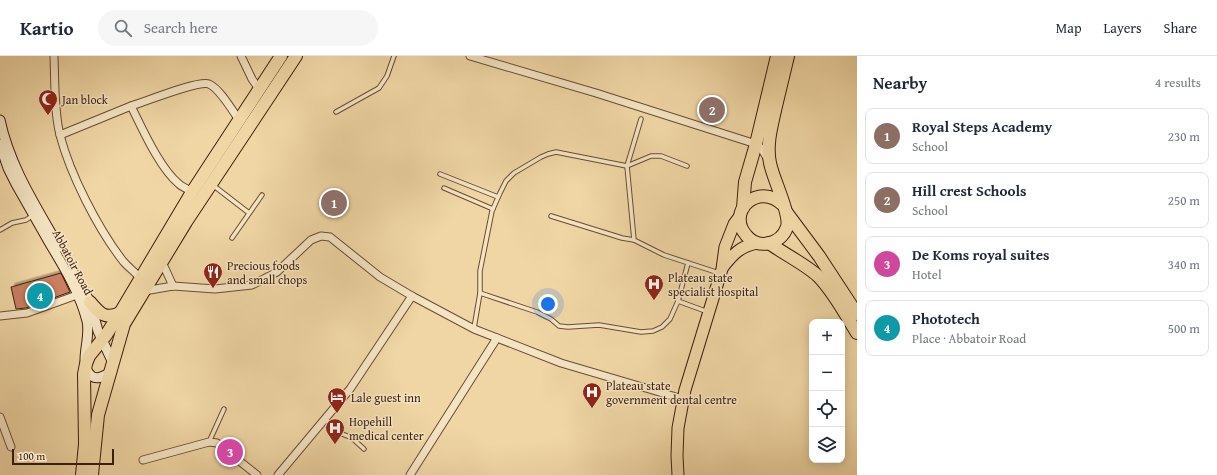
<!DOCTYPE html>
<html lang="en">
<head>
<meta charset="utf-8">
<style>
	body { margin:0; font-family:"Gentium Book Plus",serif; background:#f6f6f7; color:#1f2937 }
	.controls { position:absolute; right:12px; bottom:12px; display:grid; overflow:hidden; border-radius:8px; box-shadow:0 2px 10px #0003 }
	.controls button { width:36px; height:36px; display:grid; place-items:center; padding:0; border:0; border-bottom:1px solid #e0e1e3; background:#fff; color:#1f2937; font:20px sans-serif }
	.scale { position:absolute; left:12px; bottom:10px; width:102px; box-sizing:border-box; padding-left:4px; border:2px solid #3e1e0d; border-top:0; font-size:11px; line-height:14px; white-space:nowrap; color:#3e1e0d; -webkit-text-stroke:3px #f5e4c4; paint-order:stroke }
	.you { position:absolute; left:548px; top:248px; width:14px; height:14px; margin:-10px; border:3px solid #fff; border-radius:50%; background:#1a73e8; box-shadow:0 0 0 6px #1a73e833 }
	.badge { display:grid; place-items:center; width:26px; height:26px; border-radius:50%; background:#8f2418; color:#fff; font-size:13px; font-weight:700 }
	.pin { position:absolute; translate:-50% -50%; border:2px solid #fff; box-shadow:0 1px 4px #0006 }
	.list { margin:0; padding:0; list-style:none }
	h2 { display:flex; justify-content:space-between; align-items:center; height:52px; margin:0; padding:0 16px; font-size:17px }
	h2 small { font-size:13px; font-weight:400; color:#747a83 }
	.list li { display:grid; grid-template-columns:26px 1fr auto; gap:12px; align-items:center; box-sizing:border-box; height:56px; margin:0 8px 8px; padding:0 8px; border:1px solid #e0e1e3; border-radius:8px }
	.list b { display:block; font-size:15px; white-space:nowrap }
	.list p { margin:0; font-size:13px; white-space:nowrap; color:#747a83 }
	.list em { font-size:13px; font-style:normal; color:#747a83 }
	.icon { flex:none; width:22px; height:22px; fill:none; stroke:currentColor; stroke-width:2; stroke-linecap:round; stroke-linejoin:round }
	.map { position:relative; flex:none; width:857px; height:419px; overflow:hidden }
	header { display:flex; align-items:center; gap:24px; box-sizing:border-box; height:56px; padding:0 20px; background:#fff; border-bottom:1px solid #e0e1e3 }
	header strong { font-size:19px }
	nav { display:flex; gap:22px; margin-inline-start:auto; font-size:14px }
	.search { width:280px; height:36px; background:#f6f6f7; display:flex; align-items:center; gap:10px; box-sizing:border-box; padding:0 14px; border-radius:22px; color:#747a83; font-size:15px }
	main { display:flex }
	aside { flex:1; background:#fff }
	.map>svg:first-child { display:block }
</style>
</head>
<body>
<header>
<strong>Kartio</strong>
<div class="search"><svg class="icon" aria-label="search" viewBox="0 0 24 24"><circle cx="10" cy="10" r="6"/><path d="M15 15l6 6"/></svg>Search here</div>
<nav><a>Map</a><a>Layers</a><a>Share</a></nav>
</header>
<main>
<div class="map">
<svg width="857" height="419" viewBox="0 0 857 419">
	<defs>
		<filter id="shadow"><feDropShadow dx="3.5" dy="-3.5" stdDeviation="0" flood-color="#0004"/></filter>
	</defs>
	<rect width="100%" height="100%" fill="#f0d6a5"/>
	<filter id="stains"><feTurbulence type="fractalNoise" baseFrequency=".005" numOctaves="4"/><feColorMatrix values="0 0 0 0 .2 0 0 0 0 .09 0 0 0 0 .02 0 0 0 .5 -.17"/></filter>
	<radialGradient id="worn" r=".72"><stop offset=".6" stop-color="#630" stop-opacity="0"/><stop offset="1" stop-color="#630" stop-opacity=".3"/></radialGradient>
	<path fill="#c97f60" stroke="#3e1e0d" filter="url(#shadow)" d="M61,217L70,236L26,252L16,253L11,231Z"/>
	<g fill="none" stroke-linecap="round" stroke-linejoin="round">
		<defs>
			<g id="lane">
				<path d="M336,56L379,32L387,20L394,0"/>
				<path d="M687,110L661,100H651L627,110L634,184L664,199L719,217"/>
				<path d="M440,118L498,141"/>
				<path d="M214,130L249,157"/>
				<path d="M444,132L493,153"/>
				<path d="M551,160L622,182L634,184"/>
				<path d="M0,174L12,167L26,164L32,160"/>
				<path d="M232,182L262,139"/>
				<path d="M480,237L537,256L551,263L559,270L568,271L599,269L641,276L653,275L662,271L670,263L678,245L688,207"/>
				<path d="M678,245L708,256"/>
				<path d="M474,272L480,237V215L492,155L500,137L506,125L514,117L541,101L548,98L556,96L627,110L641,63"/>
				<path d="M325,363L340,377L352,382L364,393"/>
				<path d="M209,386L224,353"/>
			</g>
			<g id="street">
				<path d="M54,0C55,25 54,55 60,79C70,118 98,173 123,205C128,211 135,216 140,222"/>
				<path d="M241,0L252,23L259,33"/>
				<path d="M470,0L596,37L756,88L761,92L767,102"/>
				<path d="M131,50C145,46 198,24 209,28C220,33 232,54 239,64"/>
				<path d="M60,79L131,50C142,72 160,113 179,128C182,131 188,133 192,136"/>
				<path d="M162,206L173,230"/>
				<path d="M144,235L173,230L215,233L252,229L277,216L311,184L321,180L330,181L380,221L412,240L474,273L561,307L683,343"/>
				<path d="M0,260L27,257L77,239"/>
				<path d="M0,361L11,391"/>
				<path d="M143,404L209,386L217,387L257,419"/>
				<path d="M278,419L350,333L412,240"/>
				<path d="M410,419L497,282"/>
			</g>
			<g id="secondary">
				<path d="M0,64C10,111 36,150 59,191"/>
				<path d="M0,88L8,112L16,128C27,147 38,167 49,186C64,211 80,237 87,265C91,281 80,304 88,316C94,326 105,321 111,315"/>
				<path d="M73,216L90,246L98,275L113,307"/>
			</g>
			<g id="primary">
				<path d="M723,211C733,198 741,190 757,187"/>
				<path d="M678,419L677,400L678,372L685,334L722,213L725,191L734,168L740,160"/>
			</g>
			<g id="highway">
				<path d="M783,149C758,125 726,156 746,179C757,194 781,189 787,171C791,158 773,123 770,107C766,88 772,69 776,50C780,34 784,17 788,0"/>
				<path d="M743,152L745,126L756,88L777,0"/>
				<path d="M787,157L819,200L857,258"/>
				<path d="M769,187C784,198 805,208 818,220C834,236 845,258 857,277"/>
				<path d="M90,246C99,257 105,264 120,257"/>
				<path d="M82,419L85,388L84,318L86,308L89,300L106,279L120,257L192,136L281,0"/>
				<path d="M92,419L98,359L124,268L186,166L296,0"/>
			</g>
		</defs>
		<use href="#lane" stroke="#6a4c33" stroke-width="5.5"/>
		<use href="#street" stroke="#6a4c33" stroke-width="9"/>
		<use href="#secondary" stroke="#3e1e0d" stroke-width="11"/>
		<use href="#primary" stroke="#3e1e0d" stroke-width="13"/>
		<use href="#highway" stroke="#3e1e0d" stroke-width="14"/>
		<use href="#lane" stroke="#f5e4c4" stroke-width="3.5"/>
		<use href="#street" stroke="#f5e4c4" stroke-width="7"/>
		<use href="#secondary" stroke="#f5e4c4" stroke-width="9"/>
		<use href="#primary" stroke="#f0d6a5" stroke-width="11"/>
		<use href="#highway" stroke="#f0d6a5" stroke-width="12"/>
	</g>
	<defs>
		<symbol id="mosque-pin" viewBox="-11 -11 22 30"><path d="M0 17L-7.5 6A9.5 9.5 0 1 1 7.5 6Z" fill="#8f2418" stroke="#f5e4c4"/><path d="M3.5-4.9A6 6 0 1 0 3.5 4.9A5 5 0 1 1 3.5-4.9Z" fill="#fff"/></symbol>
		<symbol id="restaurant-pin" viewBox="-11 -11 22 30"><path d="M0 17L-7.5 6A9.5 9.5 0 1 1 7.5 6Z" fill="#8f2418" stroke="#f5e4c4"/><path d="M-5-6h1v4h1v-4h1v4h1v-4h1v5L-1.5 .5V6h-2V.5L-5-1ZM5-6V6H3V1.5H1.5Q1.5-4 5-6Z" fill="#fff"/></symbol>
		<symbol id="hospital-pin" viewBox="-11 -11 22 30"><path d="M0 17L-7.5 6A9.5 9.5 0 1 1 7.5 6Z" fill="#8f2418" stroke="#f5e4c4"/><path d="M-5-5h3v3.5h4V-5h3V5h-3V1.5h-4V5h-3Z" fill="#fff"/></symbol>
		<symbol id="hotel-pin" viewBox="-11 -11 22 30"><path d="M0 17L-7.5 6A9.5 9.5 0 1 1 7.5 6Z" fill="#8f2418" stroke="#f5e4c4"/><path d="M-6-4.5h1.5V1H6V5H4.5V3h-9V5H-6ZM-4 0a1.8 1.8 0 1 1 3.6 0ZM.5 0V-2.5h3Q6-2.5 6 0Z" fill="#fff"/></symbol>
	</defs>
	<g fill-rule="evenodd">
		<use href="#mosque-pin" x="37" y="32" width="22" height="30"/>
		<use href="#restaurant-pin" x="202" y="205" width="22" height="30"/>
		<use href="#hospital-pin" x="643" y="217" width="22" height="30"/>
		<use href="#hospital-pin" x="581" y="325" width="22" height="30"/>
		<use href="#hotel-pin" x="326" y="330" width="22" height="30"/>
		<use href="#hospital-pin" x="324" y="361" width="22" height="30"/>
	</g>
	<g text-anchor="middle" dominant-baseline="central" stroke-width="3" stroke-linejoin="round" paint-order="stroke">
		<g font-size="12" fill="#3e1e0d" stroke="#f5e4c4" text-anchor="start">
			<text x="62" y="43">Jan block</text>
			<text x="227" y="209">Precious foods<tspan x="227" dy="14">and small chops</tspan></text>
			<text x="668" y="221">Plateau state<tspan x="668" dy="14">specialist hospital</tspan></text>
			<text x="606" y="329">Plateau state<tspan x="606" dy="14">government dental centre</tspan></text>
			<text x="351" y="341">Lale guest inn</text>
			<text x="349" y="365">Hopehill<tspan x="349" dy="14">medical center</tspan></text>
		</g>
		<g font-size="12" fill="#3e1e0d" stroke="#f5e4c4">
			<text transform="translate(73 206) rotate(62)">Abbatoir Road</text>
		</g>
	</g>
	<rect width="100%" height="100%" filter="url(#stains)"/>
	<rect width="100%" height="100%" fill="url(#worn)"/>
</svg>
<div class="controls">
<button>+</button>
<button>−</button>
<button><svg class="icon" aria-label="locate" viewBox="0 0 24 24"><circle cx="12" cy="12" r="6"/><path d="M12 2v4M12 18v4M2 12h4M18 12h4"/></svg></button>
<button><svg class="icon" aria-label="layers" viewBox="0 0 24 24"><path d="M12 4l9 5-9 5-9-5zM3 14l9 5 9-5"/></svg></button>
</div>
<div class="scale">100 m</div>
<div class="you"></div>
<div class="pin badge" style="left:334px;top:147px;background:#8d6e63">1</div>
<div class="pin badge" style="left:712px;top:54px;background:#8d6e63">2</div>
<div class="pin badge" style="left:230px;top:396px;background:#d1479c">3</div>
<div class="pin badge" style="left:40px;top:240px;background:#0f9aa8">4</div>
</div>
<aside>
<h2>Nearby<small>4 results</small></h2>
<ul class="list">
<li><span class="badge" style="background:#8d6e63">1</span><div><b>Royal Steps Academy</b><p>School</p></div><em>230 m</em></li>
<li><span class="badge" style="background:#8d6e63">2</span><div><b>Hill crest Schools</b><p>School</p></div><em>250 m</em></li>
<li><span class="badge" style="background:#d1479c">3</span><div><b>De Koms royal suites</b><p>Hotel</p></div><em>340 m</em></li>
<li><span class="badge" style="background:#0f9aa8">4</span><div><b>Phototech</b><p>Place · Abbatoir Road</p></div><em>500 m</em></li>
</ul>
</aside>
</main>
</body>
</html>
